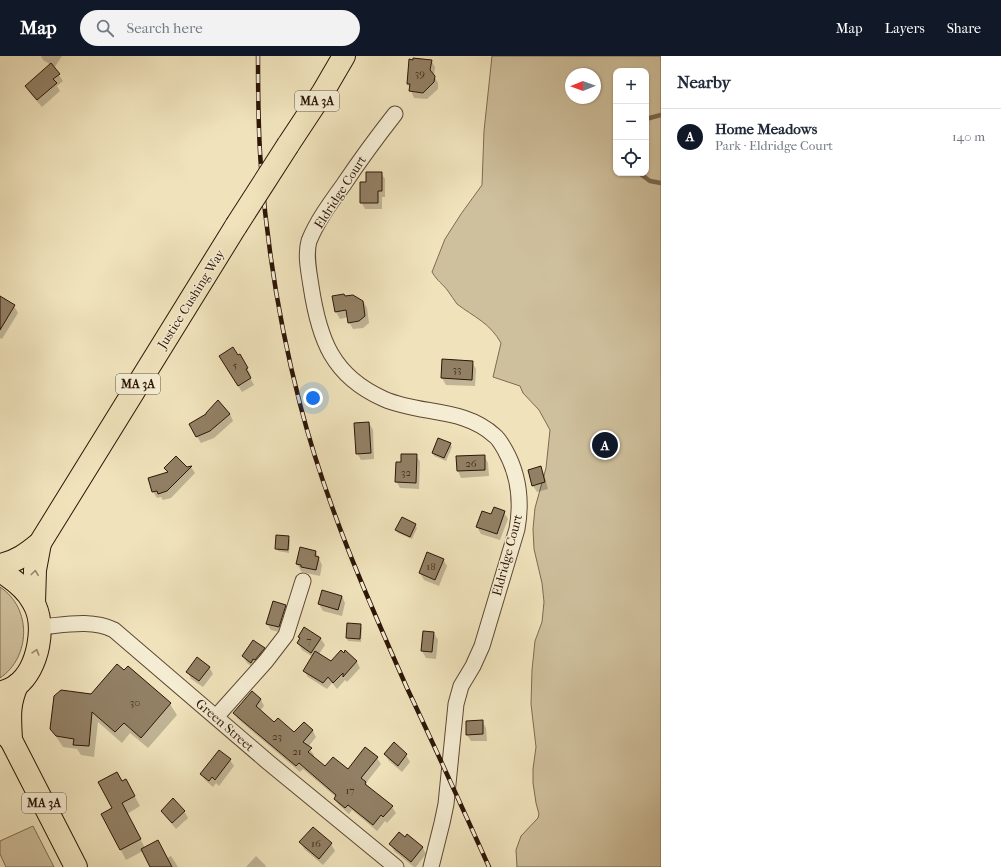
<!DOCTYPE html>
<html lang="en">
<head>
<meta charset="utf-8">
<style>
	body { margin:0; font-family:"IM FELL French Canon",serif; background:#f2f2f3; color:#1f2937 }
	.controls { position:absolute; right:12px; top:12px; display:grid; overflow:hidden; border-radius:8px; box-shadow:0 1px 3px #0004 }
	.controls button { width:36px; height:36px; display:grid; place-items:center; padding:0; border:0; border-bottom:1px solid #e0e1e3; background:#fff; color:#1f2937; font:20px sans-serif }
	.compass { position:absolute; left:565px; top:12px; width:36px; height:36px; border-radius:50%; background:#fff; box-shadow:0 1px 3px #0004; rotate:269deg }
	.you { position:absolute; left:313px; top:342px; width:14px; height:14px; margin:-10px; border:3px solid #fff; border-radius:50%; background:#1a73e8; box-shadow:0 0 0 6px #1a73e833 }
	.badge { display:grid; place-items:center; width:26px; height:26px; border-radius:50%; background:#111827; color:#fff; font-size:13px; font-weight:700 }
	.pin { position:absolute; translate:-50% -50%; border:2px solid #fff; box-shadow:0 1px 4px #0006 }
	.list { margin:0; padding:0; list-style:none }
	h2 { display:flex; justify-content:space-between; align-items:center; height:52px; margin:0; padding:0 16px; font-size:17px }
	h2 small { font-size:13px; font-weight:400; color:#747a83 }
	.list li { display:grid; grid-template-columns:26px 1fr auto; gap:12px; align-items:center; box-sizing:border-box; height:56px; padding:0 16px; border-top:1px solid #e0e1e3 }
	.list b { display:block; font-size:15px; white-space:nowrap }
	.list p { margin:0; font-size:13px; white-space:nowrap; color:#747a83 }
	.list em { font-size:13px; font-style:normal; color:#747a83 }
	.icon { flex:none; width:22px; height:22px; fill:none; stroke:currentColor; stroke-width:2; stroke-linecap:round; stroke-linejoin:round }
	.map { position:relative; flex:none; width:661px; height:811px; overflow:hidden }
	header { display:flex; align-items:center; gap:24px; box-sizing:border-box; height:56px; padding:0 20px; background:#111827; color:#fff }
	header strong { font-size:19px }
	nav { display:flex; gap:22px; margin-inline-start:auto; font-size:14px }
	.search { width:280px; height:36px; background:#f2f2f3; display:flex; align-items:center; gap:10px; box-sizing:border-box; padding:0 14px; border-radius:22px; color:#747a83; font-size:15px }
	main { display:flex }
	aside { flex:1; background:#fff }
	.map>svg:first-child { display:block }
</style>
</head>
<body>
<header>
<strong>Map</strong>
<div class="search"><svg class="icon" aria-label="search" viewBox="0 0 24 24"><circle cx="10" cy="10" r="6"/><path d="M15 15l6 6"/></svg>Search here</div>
<nav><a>Map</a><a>Layers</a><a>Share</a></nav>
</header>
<main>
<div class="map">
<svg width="661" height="811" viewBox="0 0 661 811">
	<rect width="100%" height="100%" fill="#f0e3bc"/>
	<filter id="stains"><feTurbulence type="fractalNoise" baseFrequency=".005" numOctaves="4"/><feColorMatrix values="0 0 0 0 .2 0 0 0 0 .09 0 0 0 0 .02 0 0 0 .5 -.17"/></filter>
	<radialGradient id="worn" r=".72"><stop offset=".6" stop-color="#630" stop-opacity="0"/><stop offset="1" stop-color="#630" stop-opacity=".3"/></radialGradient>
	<g fill="#cfc09d" stroke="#7e6a52" fill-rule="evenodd">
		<path d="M492,0H661V811H517L516,794L521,780L538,762L539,758L536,747L533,727V713L536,691L531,648L532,614L535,585L542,566L544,546L542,527L534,493L533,473L535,452L546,412L550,374L539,354L523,337L520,330L493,321L501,287C490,267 474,261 457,248C454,244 451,239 448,235C442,227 438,226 432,216L445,183L461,158L482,129L484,75ZM616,15H646V117H616ZM571,18H595V42H571Z"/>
		<path d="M0,531C32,552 31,601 0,622Z"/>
		<path d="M33,770L54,811H6L0,798V785Z"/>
	</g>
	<g fill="#0003">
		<path d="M41,0H62L54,12L63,25L57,30L60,35L42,51L30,37L26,30L51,9L43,4Z"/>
		<path d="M431,4L435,11L434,20L438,27V33L427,43L414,42L408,28L414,5Z"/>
		<path d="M381,117L385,123V141H382V153H365L361,146L367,127Z"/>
		<path d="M0,241L14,250L18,257L2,283L0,282Z"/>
		<path d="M334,241L363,245L367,252L369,267L363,272L353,273L349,266L348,261L340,263L336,256Z"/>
		<path d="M472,306L476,313L475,330L446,329L442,322Z"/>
		<path d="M224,307L247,312L251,319L249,320L254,329L242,336Z"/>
		<path d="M230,358L233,365L214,382L201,387L190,369Z"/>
		<path d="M369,367L373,374L374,403L361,404L357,397Z"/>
		<path d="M450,388L452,391L446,405L434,400L433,397Z"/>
		<path d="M416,399L420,406L419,433L400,432L396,425Z"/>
		<path d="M484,400L488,407L489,420L461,422L458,415L457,401Z"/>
		<path d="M191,411L195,417L171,442L163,444L161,441L157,442L153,436L168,417L165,413Z"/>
		<path d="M540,412L544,418L548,433L537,436L533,430L529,415Z"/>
		<path d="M504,456L508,463L500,484L481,478L477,471L492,459Z"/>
		<path d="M415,469L417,472L412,483L398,477L396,474Z"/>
		<path d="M288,481L290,484L289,497L278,495L276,492Z"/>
		<path d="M316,496L322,509L320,520L306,517L301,515L297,508Z"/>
		<path d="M443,503L447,510L439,530L424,524L420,517Z"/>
		<path d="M342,540L345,547L342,560L323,555L319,548Z"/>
		<path d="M285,550L289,557L283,577L271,574L267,568Z"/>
		<path d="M360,569L362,572L361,586L348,585L347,582Z"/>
		<path d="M304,572L321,583L325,589L319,598L331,606L345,598V596L357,606L360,612L347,626L345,624L337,633L332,627L327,633L308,621L304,615L313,601L302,594L298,587L300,583L299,581Z"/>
		<path d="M434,577L438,584L436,603L426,602L422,595Z"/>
		<path d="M264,593L268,599L255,613L247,607L243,600Z"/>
		<path d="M128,611L170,648L177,659L148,692L130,677L122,687L98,666L94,701L81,699L77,693L63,691L51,673L91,639L124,616Z"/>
		<path d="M209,611L213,618L203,631L191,623L188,616Z"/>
		<path d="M252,636L261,644L264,650L260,655L274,668L294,678L304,667L313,675L316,681L308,691L314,699L313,701L325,712L348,715L377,702L381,708L366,727L368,731L392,751L396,757L387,767L385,765L377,775L352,754L349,758L339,749L335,743L336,741L303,713L300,716L238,663L234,657Z"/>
		<path d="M482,665L486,672L487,685H471L467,679Z"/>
		<path d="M394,688L406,699L410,706L402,716L389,705L385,698Z"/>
		<path d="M230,704L234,710L219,730L216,727L213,731L205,724L201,718Z"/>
		<path d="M126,724L140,750L127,758L145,792L167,802L171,800L178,811H151L143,795L126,804L102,758L113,753L122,726Z"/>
		<path d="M162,755H184L188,762L176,773L166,761Z"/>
		<path d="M408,779L423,792L426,798L416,811H414L394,795L391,788L405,782Z"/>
		<path d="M301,786L331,788L335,795L323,809L304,793Z"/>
		<path d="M256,800L265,809L266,811H246Z"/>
	</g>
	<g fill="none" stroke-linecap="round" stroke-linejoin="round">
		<g stroke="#7a674e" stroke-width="4.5">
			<path d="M646,63L661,59"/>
			<path d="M639,117L650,125L661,127"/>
		</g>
	</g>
	<g fill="#928065" stroke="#2d1507">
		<path d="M413,2L432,4L430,14L435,20L434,26L423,37L409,35L410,28H407L409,3L413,4Z"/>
		<path d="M51,7L60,18L53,23L57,27L37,44L25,30Z"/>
		<path d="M366,116H382V135H378V147H360V126H366Z"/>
		<path d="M344,238L345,240L353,239L363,245L365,260L359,265L348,267L346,254L335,256L332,240Z"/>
		<path d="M0,240L15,249L0,274Z"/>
		<path d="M233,291L238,299L240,298L248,312L246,313L251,322L238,330L219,300Z"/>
		<path d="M442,303L473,305L472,324L441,322Z"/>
		<path d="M218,344L230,358L210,375L196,381L189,368L206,358V357Z"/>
		<path d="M369,366L371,397L356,398L354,367Z"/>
		<path d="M438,382L451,387L444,402L432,397Z"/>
		<path d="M401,398H417L416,427L395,426L396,406H401Z"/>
		<path d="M485,399V414L457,415L456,400Z"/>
		<path d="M176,400L187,411L192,410L167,435L158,438L157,435L152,436L148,422L168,416L164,412Z"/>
		<path d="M541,410L545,426L532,430L528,414Z"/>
		<path d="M494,451L505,455L497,478L476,471L482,455L491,458Z"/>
		<path d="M402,461L416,468L410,481L395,474Z"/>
		<path d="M276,479L289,480L288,494L275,493Z"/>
		<path d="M300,491L316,495L315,500L319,501L316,514L301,511V509L296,508Z"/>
		<path d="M427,496L444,503L435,524L419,517Z"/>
		<path d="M322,534L342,540L338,554L318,548Z"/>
		<path d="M273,545L286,549L279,571L266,568Z"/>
		<path d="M347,567L361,568L360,583L346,582Z"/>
		<path d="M304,571L321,582L311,597L297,587L300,582L298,581Z"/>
		<path d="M423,575L434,576L432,596L421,595Z"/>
		<path d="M253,584L265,592L255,604L253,603L251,607L242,600Z"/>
		<path d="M341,594L344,597L345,594L357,605L343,621V617L333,627L328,621L323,627L303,615L315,595L331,605Z"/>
		<path d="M197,601L210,611L199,625L186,616Z"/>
		<path d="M117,608L124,614L128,610L171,647L141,682L124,667L115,676L92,656L89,690L73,689L74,683L56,680L50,673L54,640L61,634L91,638Z"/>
		<path d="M252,635L261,643L256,650L274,666L278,662L294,676L304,666L313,674L303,686L312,692L308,696L325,710L333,701L348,713L365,691L378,701L361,722L366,726L365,728L393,750L383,761L381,759L373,769L348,749L345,752L334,743L336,739L299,707L296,710L233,657Z"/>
		<path d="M483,664V678L466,679V665Z"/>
		<path d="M394,686L407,698L398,710L384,698Z"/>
		<path d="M219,694L231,703L215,724L212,721L209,725L200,718Z"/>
		<path d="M117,716L122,725L126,723L135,740L122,747L141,783L120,794L101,758L112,752L98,726Z"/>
		<path d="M173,742L185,755L172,767L161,755Z"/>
		<path d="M313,771L332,787L319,803L299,786Z"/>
		<path d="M399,776L405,781L407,778L423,791L411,806L389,788Z"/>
		<path d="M158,784L172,811H150L141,793Z"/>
	</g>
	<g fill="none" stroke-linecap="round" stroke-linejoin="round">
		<defs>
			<g id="street">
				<path d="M395,58C377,81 360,104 344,128C331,146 317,165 309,185C305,199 309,216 311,230C319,283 332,320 384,343C420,359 464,351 495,380C499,383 502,389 505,394C519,419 522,445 517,473L482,590L473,610L461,630L456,648L446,748L442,767L431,811"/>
				<path d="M40,571C65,569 91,563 114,574L268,706L396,811"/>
				<path d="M216,661L266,605L286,579L303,525"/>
			</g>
			<g id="primary">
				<path d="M288,89L323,36L344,0"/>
				<path d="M0,509C16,506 28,497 40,487L236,170"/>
				<path d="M0,515C13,523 26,533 33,546C47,569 38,613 17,629C12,633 5,635 0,637"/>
				<path d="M34,547L35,514L40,487"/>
				<path d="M0,673L11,684L76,811"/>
				<path d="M11,684C10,661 8,650 17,629"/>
			</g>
		</defs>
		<use href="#street" stroke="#5e4834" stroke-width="17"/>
		<use href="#primary" stroke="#2d1507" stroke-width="24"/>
		<use href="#street" stroke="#f5edd3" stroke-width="15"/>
		<use href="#primary" stroke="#f0e3bc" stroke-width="22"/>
		<defs>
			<path id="rail" d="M258,0C258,37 258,74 261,111C267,191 280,271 300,348C325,446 366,539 407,632C435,691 462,751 489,811"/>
		</defs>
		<use href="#rail" stroke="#2d1507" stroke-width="4.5"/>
		<use href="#rail" stroke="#f5edd3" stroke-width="3" stroke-dasharray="9" stroke-linecap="butt"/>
		<defs>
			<path id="primary-bridge" d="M236,170L288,89"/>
		</defs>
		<use href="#primary-bridge" stroke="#2d1507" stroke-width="24" stroke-linecap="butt"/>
		<use href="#primary-bridge" stroke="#f0e3bc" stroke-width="22"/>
	</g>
	<defs><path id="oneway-chevron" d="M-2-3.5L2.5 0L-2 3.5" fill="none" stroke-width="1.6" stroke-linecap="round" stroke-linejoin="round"/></defs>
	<g stroke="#98866b">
		<use href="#oneway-chevron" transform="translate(35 517) rotate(-83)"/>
		<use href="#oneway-chevron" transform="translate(36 596) rotate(-73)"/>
	</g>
	<g text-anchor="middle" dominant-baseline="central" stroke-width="3" stroke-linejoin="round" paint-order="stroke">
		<g font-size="11" fill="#46301e">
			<text x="420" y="17">39</text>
			<text x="235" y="309">5</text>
			<text x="457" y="313">33</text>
			<text x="471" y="407">26</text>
			<text x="406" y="416">32</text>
			<text x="431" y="510">18</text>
			<text x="309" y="584">7</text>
			<text x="135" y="646">30</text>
			<text x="277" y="680">23</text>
			<text x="297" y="695">21</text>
			<text x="350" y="734">17</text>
			<text x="316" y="787">16</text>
		</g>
		<g fill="#f5edd3" stroke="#695644" stroke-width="1">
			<rect x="295" y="35" width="44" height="20" rx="3"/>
			<rect x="116" y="318" width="44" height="20" rx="3"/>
			<rect x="22" y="737" width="44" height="20" rx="3"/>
		</g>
		<g font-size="12" font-weight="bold" fill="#2d1507">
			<text x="317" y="45">MA 3A</text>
			<text x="138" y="328">MA 3A</text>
			<text x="44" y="747">MA 3A</text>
		</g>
		<g font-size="13" fill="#2d1507" stroke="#f5edd3">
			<text transform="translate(340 136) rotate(-57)">Eldridge Court</text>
			<text transform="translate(191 243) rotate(-58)">Justice Cushing Way</text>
			<text transform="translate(507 499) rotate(-75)">Eldridge Court</text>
			<text transform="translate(225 669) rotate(41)">Green Street</text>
		</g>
	</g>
	<rect width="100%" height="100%" filter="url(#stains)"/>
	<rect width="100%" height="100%" fill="url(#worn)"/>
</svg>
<div class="controls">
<button>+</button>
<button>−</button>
<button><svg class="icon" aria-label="locate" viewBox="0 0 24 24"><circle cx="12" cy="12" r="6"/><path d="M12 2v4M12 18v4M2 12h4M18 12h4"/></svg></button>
</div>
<svg class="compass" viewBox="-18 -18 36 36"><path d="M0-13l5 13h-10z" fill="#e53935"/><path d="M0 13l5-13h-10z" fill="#747a83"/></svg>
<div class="you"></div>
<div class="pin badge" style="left:605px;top:389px">A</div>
</div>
<aside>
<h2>Nearby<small></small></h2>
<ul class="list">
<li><span class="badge">A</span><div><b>Home Meadows</b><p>Park · Eldridge Court</p></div><em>140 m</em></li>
</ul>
</aside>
</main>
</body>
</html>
